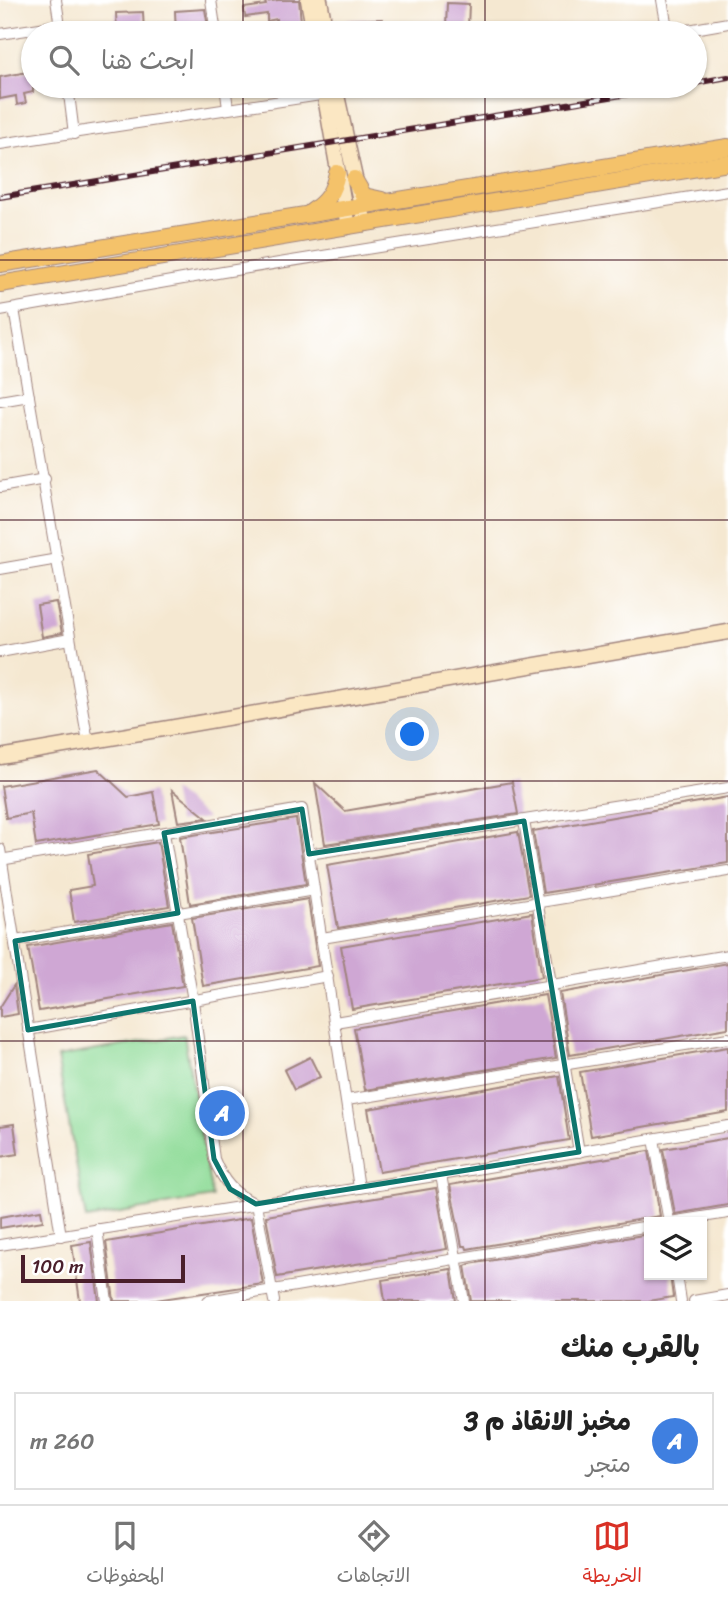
<!DOCTYPE html>
<html lang="ar">
<head>
<meta charset="utf-8">
<style>
	body { margin:0; font-family:Sriracha,"Playpen Sans Arabic",sans-serif; background:#f6f6f6; color:#222; direction:rtl }
	.controls { position:absolute; right:21px; bottom:21px; display:grid; overflow:hidden; border-radius:0px; box-shadow:0 2px 5px #0004 }
	.controls button { width:63px; height:63px; display:grid; place-items:center; padding:0; border:0; border-bottom:2px solid #e0e0e0; background:#fff; color:#222; font:35px sans-serif }
	.scale { position:absolute; left:21px; bottom:18px; width:164px; box-sizing:border-box; padding-left:7px; border:4px solid #4a1f2b; border-top:0; font-size:19px; line-height:24px; white-space:nowrap; color:#4a1f2b; -webkit-text-stroke:5px #fff; paint-order:stroke }
	.you { position:absolute; left:413px; top:735px; width:24px; height:24px; margin:-18px; border:5px solid #fff; border-radius:50%; background:#1a73e8; box-shadow:0 0 0 10px #1a73e833 }
	.badge { display:grid; place-items:center; width:46px; height:46px; border-radius:50%; background:#d93025; color:#fff; font-size:23px; font-weight:700 }
	.pin { position:absolute; translate:-50% -50%; border:4px solid #fff; box-shadow:0 2px 7px #0006 }
	.list { margin:0; padding:0; list-style:none }
	h2 { display:flex; justify-content:space-between; align-items:center; height:91px; margin:0; padding:0 28px; font-size:30px }
	h2 small { font-size:23px; font-weight:400; color:#767676 }
	.list li { display:grid; grid-template-columns:46px 1fr auto; gap:21px; align-items:center; box-sizing:border-box; height:98px; margin:0 14px 14px; padding:0 14px; border:2px solid #e0e0e0; border-radius:0px }
	.list b { display:block; font-size:26px; white-space:nowrap }
	.list p { margin:0; font-size:23px; white-space:nowrap; color:#767676 }
	.list em { font-size:23px; font-style:normal; color:#767676 }
	.icon { flex:none; width:38px; height:38px; fill:none; stroke:currentColor; stroke-width:2; stroke-linecap:round; stroke-linejoin:round }
	.map { position:relative; flex:none; width:728px; height:1301px; overflow:hidden; direction:ltr }
	.search { position:absolute; background:#fff; box-shadow:0 2px 5px #0004; left:21px; right:21px; top:21px; height:77px; display:flex; align-items:center; gap:18px; box-sizing:border-box; padding:0 24px; border-radius:38px; color:#767676; font-size:26px }
	.sheet { height:203px; background:#fff }
	nav { display:flex; justify-content:space-around; align-items:center; box-sizing:border-box; height:98px; border-top:2px solid #e0e0e0; background:#fff; font-size:19px; color:#767676 }
	nav a { display:grid; justify-items:center; gap:4px }
	nav .on { color:#d93025 }
	.map>svg:first-child { display:block }
</style>
</head>
<body>
<div class="map">
<svg width="728" height="1301" viewBox="0 0 728 1301">
	<rect width="100%" height="100%" fill="#fff"/>
	<filter id="ink" filterUnits="userSpaceOnUse"><feTurbulence type="fractalNoise" baseFrequency=".0143" numOctaves="2"/><feDisplacementMap in="SourceGraphic" scale="14" xChannelSelector="R" yChannelSelector="G"/><feConvolveMatrix kernelMatrix="1 2 1 2 8 2 1 2 1" color-interpolation-filters="sRGB"/></filter>
	<filter id="wash" filterUnits="userSpaceOnUse"><feTurbulence type="fractalNoise" baseFrequency=".00686" numOctaves="4" result="noise"/><feDisplacementMap in="SourceGraphic" scale="28" xChannelSelector="R" yChannelSelector="G"/><feGaussianBlur stdDeviation="1.57" result="paint"/><feColorMatrix in="noise" values="0 0 0 0 0 0 0 0 0 0 0 0 0 0 0 0 0 1.4 0 .05"/><feComposite in="paint" operator="in"/></filter>
	<g filter="url(#wash)">
		<rect width="100%" height="100%" fill="#f5e8d1"/>
		<path fill="#90dc99" stroke="#6d7e62" stroke-width="2" d="M184,1035L212,1197L86,1219L57,1057Z"/>
		<g id="blocks">
			<g fill="#cfa7d4">
				<path d="M278,0H299L302,33H278L277,19L267,21V14L245,17L244,8L266,5L265,2Z"/>
				<path d="M447,3L469,4L468,28L446,27Z"/>
				<path d="M205,9L209,33H176L175,11Z"/>
				<path d="M143,12L144,33H117L116,13Z"/>
				<path d="M382,19L383,33H346V20Z"/>
				<path d="M33,71V92L24,94L26,103L17,105L16,96L0,99V77Z"/>
				<path d="M56,602L62,633L42,637L37,605Z"/>
				<path d="M98,769L128,797L153,792L159,824L36,845L31,813L6,818L1,786Z"/>
				<path d="M512,782L518,814L325,844L315,783L345,811Z"/>
				<path d="M172,790L207,818L178,822Z"/>
				<path d="M728,797V863L543,893L533,831Z"/>
				<path d="M296,819L306,884L190,904L180,837Z"/>
				<path d="M518,832L529,895L338,928L327,865Z"/>
				<path d="M158,842L169,906L74,922L69,890L93,886L88,854Z"/>
				<path d="M308,899L318,966L203,986L192,918Z"/>
				<path d="M532,913L542,977L352,1009L341,946Z"/>
				<path d="M172,922L183,986L39,1011L28,947Z"/>
				<path d="M728,963V1028L570,1055L560,993Z"/>
				<path d="M14,985L18,1014L0,1017V1007Z"/>
				<path d="M545,995L556,1058L365,1090L354,1028Z"/>
				<path d="M728,1047V1112L591,1136L580,1072Z"/>
				<path d="M310,1057L320,1077L294,1090L284,1070Z"/>
				<path d="M559,1076L569,1140L379,1172L368,1109Z"/>
				<path d="M237,1095L241,1124L223,1127L219,1097Z"/>
				<path d="M14,1124L18,1154L0,1157V1126Z"/>
				<path d="M728,1138V1205L675,1214L663,1149Z"/>
				<path d="M649,1151L660,1216L467,1249L466,1246H462L450,1185Z"/>
				<path d="M436,1188L447,1249L277,1277L266,1216Z"/>
				<path d="M41,1210L43,1221L0,1228V1217Z"/>
				<path d="M251,1218L263,1284L149,1301H114L106,1242Z"/>
				<path d="M649,1234V1275H670L673,1297L648,1301H471L465,1266L470,1264Z"/>
				<path d="M91,1242L99,1301H80L72,1245Z"/>
				<path d="M451,1269L456,1301H385L382,1280Z"/>
			</g>
		</g>
	</g>
	<g filter="url(#ink)">
		<use href="#blocks" fill-opacity="0" stroke="#a0847e" stroke-width="2"/>
		<g fill="none" stroke-linecap="round" stroke-linejoin="round">
			<defs>
				<g id="street">
					<path d="M56,0L61,33"/>
					<path d="M211,0L216,33"/>
					<path d="M662,0L668,33"/>
					<path d="M671,33L728,23"/>
					<path d="M0,34L60,25"/>
					<path d="M68,86L74,134"/>
					<path d="M225,86L228,108"/>
					<path d="M0,144L379,86"/>
					<path d="M14,309L88,742"/>
					<path d="M0,311L223,272L728,191"/>
					<path d="M0,401L29,396"/>
					<path d="M0,487L45,479"/>
					<path d="M0,569L58,559"/>
					<path d="M0,652L70,639"/>
					<path d="M524,821L579,1152"/>
					<path d="M164,833L193,1001L214,1159C223,1182 234,1194 256,1204L274,1301"/>
					<path d="M0,849L61,1236"/>
					<path d="M309,854L728,788"/>
					<path d="M0,860L302,809L359,1188"/>
					<path d="M322,938L728,871"/>
					<path d="M15,941L314,890"/>
					<path d="M335,1022L728,955"/>
					<path d="M28,1030L328,976"/>
					<path d="M347,1100L728,1038"/>
					<path d="M654,1139L669,1222"/>
					<path d="M441,1175L464,1301"/>
					<path d="M670,1222L728,1213"/>
					<path d="M97,1229L107,1301"/>
					<path d="M0,1245L441,1175L728,1126"/>
					<path d="M677,1275L681,1301"/>
					<path d="M208,1301L649,1226"/>
					<path d="M694,1301L728,1295"/>
				</g>
				<g id="secondary">
					<path d="M308,0L314,33"/>
					<path d="M320,0L326,33"/>
					<path d="M323,86L348,227"/>
					<path d="M335,86L365,224"/>
					<path d="M0,757L728,632"/>
				</g>
				<g id="primary">
					<path d="M354,179L364,196L382,200"/>
					<path d="M311,212C327,201 333,192 337,173"/>
					<path d="M0,264L728,147"/>
					<path d="M0,284L728,163"/>
				</g>
			</defs>
			<use href="#street" stroke="#a0847e" stroke-width="12"/>
			<use href="#secondary" stroke="#a0847e" stroke-width="17"/>
			<use href="#primary" stroke="#a0847e" stroke-width="18"/>
			<use href="#street" stroke="#fff" stroke-width="10"/>
			<use href="#secondary" stroke="#fbe7c3" stroke-width="14"/>
			<use href="#primary" stroke="#f4c26a" stroke-width="16"/>
			<defs>
				<g id="rail">
					<path d="M695,83L728,77"/>
					<path d="M0,197L677,86"/>
				</g>
			</defs>
			<use href="#rail" stroke="#4a1f2b" stroke-width="6"/>
			<use href="#rail" stroke="#fff" stroke-width="3.5" stroke-dasharray="10" stroke-linecap="butt"/>
		</g>
	</g>
	<path fill="none" stroke="#0f766e" stroke-width="5" stroke-linejoin="round" d="M302,809L309,854L524,821L579,1152L256,1204L230,1189L214,1159L193,1001L28,1030L15,941L178,913L164,833Z"/>
	<path fill="none" stroke="#4a1f2b" stroke-width="2" stroke-opacity="0.55" d="M243,0V33M485,0V33M243,86V1301M485,86V1301M0,260H728M0,520H728M0,781H728M0,1041H728"/>
</svg>
<div class="controls">
<button><svg class="icon" aria-label="layers" viewBox="0 0 24 24"><path d="M12 4l9 5-9 5-9-5zM3 14l9 5 9-5"/></svg></button>
</div>
<div class="scale">100 m</div>
<div class="you"></div>
<div class="pin badge" style="left:222px;top:1113px;background:#3f7fe0">A</div>
<div class="search"><svg class="icon" aria-label="search" viewBox="0 0 24 24"><circle cx="10" cy="10" r="6"/><path d="M15 15l6 6"/></svg>ابحث هنا</div>
</div>
<section class="sheet">
<h2>بالقرب منك<small></small></h2>
<ul class="list">
<li><span class="badge" style="background:#3f7fe0">A</span><div><b>مخبز الانقاذ م 3</b><p>متجر</p></div><em>260 m</em></li>
</ul>
</section>
<nav>
<a class="on"><svg class="icon" aria-label="map" viewBox="0 0 24 24"><path d="M3 6l6-2 6 2 6-2v14l-6 2-6-2-6 2zM9 4v14M15 6v14"/></svg>الخريطة</a>
<a><svg class="icon" aria-label="directions" viewBox="0 0 24 24"><path d="M12 3l9 9-9 9-9-9zM9 14v-3h6M13 9l2 2-2 2"/></svg>الاتجاهات</a>
<a><svg class="icon" aria-label="saved" viewBox="0 0 24 24"><path d="M7 4h10v16l-5-4-5 4z"/></svg>المحفوظات</a>
</nav>
</body>
</html>
